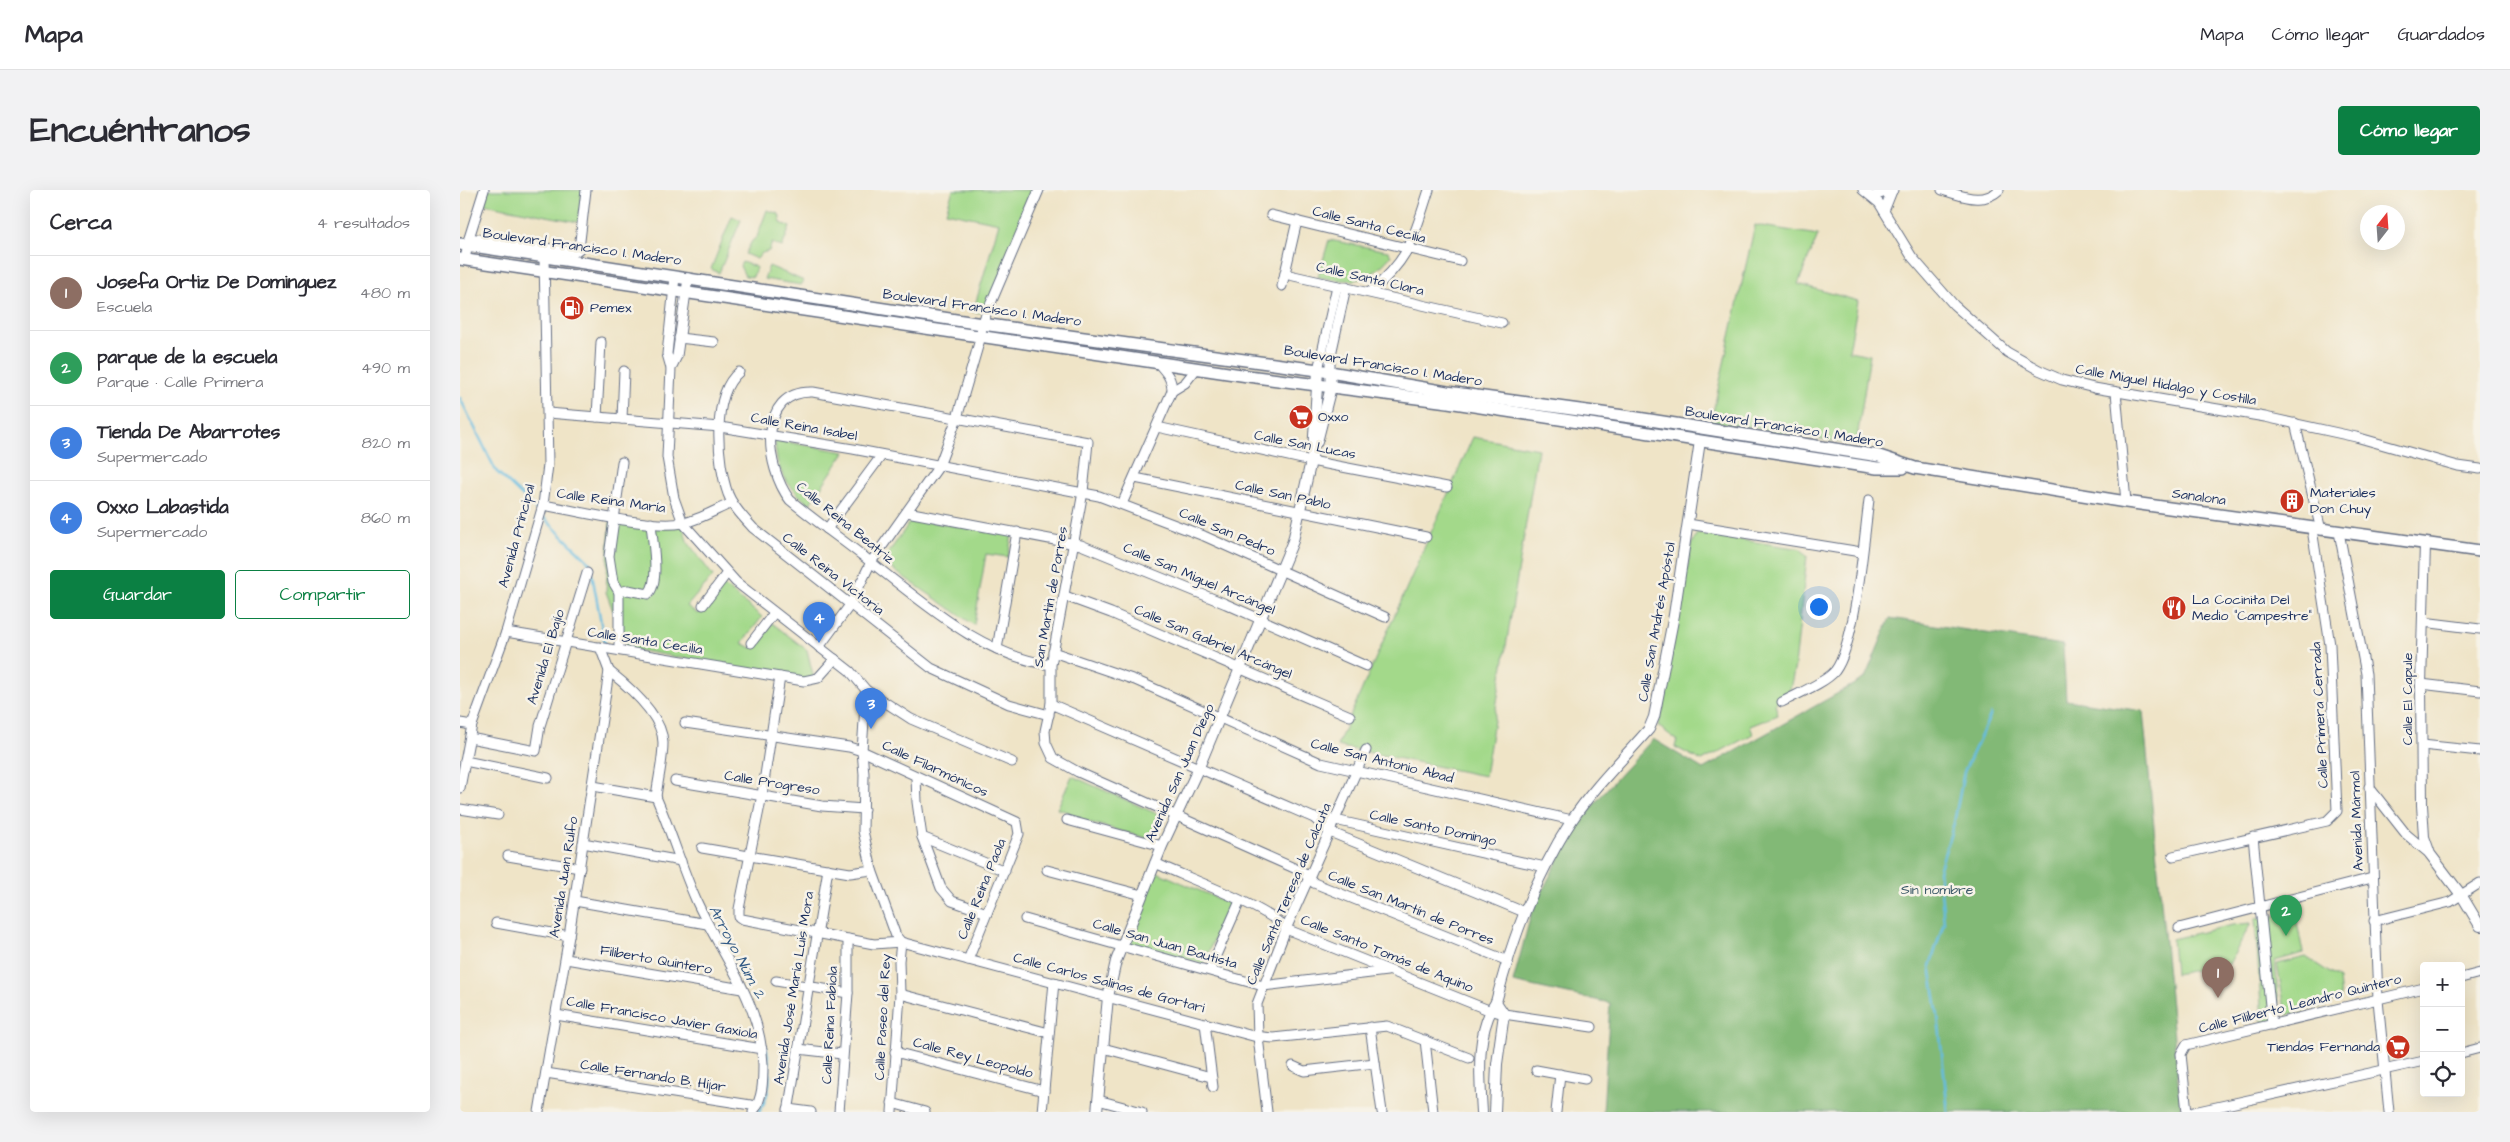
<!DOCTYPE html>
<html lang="es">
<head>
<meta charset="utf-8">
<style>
	body { margin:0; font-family:"Architects Daughter",sans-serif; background:#f2f2f3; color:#2b2b33 }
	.controls { position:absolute; right:15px; bottom:15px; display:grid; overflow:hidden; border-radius:5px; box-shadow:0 5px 20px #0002 }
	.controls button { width:45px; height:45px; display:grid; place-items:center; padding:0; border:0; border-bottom:1px solid #e1e1e2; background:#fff; color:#2b2b33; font:25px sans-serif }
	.compass { position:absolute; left:1900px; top:15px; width:45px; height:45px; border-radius:50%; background:#fff; box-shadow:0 5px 20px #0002; rotate:17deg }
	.you { position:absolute; left:1358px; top:416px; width:18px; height:18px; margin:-12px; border:4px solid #fff; border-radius:50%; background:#1a73e8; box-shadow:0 0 0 8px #1a73e833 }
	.badge { display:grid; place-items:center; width:32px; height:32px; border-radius:50%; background:#0b8043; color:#fff; font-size:16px; font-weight:700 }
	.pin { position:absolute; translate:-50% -41px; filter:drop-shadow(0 1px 2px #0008) }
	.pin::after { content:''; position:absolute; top:26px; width:18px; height:15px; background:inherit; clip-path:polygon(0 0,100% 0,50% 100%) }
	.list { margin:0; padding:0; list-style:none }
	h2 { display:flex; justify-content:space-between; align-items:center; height:65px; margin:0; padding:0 20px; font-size:21px }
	h2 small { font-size:16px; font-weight:400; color:#7c7c81 }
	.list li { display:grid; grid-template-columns:32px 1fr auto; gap:15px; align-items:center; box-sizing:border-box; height:75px; padding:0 20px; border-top:1px solid #e1e1e2 }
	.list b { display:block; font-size:19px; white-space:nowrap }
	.list p { margin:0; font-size:16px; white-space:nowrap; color:#7c7c81 }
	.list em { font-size:16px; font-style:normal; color:#7c7c81 }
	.actions { display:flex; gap:10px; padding:15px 20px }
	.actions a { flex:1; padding:11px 0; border:1px solid #0b8043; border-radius:5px; text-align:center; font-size:18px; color:#0b8043 }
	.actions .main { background:#0b8043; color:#fff }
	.icon { flex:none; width:28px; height:28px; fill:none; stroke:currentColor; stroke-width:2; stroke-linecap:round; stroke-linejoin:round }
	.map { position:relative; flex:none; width:2020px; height:922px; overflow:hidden; border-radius:5px }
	header { display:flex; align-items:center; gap:30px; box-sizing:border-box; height:70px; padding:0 25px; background:#fff; border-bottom:1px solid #e1e1e2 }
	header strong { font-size:24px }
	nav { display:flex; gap:28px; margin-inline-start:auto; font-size:18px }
	.intro { display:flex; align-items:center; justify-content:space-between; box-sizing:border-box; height:120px; padding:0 30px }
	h1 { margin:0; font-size:35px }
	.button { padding:12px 22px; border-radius:5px; background:#0b8043; color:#fff; font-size:18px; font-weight:700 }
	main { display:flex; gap:30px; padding:0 30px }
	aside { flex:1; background:#fff; border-radius:5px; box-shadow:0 5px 20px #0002 }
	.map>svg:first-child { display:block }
</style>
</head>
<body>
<header>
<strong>Mapa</strong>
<nav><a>Mapa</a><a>Cómo llegar</a><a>Guardados</a></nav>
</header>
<div class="intro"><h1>Encuéntranos</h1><a class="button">Cómo llegar</a></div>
<main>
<aside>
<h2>Cerca<small>4 resultados</small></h2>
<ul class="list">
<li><span class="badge" style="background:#8d6e63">1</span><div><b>Josefa Ortiz De Dominguez</b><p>Escuela</p></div><em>480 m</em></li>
<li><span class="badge" style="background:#2e9e5b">2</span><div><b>parque de la escuela</b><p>Parque · Calle Primera</p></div><em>490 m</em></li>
<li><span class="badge" style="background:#3f7fe0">3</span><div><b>Tienda De Abarrotes</b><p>Supermercado</p></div><em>820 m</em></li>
<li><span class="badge" style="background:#3f7fe0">4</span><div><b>Oxxo Labastida</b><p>Supermercado</p></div><em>860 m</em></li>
</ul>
<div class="actions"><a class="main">Guardar</a><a>Compartir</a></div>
</aside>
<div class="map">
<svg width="2020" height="922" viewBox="0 0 2020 922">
	<rect width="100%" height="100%" fill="#f7f3e8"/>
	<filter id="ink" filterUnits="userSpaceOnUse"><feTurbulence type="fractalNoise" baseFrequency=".02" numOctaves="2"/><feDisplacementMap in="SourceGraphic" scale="10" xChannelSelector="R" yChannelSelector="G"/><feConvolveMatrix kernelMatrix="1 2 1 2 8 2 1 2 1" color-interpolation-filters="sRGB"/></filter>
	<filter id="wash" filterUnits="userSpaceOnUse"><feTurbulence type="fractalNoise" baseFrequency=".0096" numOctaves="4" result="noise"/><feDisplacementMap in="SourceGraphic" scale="20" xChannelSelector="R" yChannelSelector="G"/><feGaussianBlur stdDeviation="1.12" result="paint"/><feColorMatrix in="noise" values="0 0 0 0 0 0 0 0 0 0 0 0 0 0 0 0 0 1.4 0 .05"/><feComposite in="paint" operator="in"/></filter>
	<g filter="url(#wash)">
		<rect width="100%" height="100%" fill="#efe4c7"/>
		<g fill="#a3d98a" stroke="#5f8474">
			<path d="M23,0H123L118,32L19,13Z"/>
			<path d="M493,0H575L527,123L513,122L539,33L486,22Z"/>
			<path d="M307,20L319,24L321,33L330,37L322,57L312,53L309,61L302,63L297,69L285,64L292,51L297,47Z"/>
			<path d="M272,26L281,30L259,83L251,79Z"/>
			<path d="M1295,35L1358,45L1338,94L1398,111L1389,161L1410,165L1396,255L1251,231Z"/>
			<path d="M869,50L928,61L931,66C906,94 893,93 858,87Z"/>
			<path d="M282,72L296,77L293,87L285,86L280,76Z"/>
			<path d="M309,76L344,91L341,95L304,89Z"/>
			<path d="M1013,247L1078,259L1025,586L877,556Z"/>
			<path d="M315,250L385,262L349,315C326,293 316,283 315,250Z"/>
			<path d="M452,329L552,345L548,367L526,364L514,435L422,372Z"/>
			<path d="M150,332L223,335L227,351L253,386L227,416L238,424L262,394L302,427L282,453L292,458L312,433L347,460L355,493L167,458L146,402Z"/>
			<path d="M1237,343L1341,359L1347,366L1335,476L1330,499L1315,514L1318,525L1290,536L1293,544L1242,571L1215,557L1217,550L1198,536L1204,516L1217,408L1227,380L1231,355Z"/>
			<path d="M612,586L704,627L693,650L610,627L609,622L597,619Z"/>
			<path d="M695,681L770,714L743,774L666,753Z"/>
			<path d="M1835,722L1843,763L1815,771L1820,830L1802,831L1795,729Z"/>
			<path d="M1791,733L1769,774L1715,784L1712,749L1772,735Z"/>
			<path d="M1846,767L1879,789L1881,808L1860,817L1826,825L1817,774Z"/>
		</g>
		<path fill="#82b976" stroke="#4e746a" d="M1430,428L1603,455L1606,510L1683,521L1721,922H1143L1150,813L1053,792L1072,721L1114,639L1145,601L1193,549L1243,579L1405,488Z"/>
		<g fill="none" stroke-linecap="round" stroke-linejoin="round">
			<g stroke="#64bce1" stroke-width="2.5">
				<path d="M0,208L36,281L78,321"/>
				<path d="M81,325L130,373L145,455"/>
				<path d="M299,922C312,903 311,878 306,856"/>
				<path d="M1488,922L1478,826L1470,776L1484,732L1479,681L1494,633L1504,582L1531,524"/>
			</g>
		</g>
	</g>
	<g filter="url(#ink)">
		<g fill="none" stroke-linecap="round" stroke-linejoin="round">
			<defs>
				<g id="minor">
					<path d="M1403,0L1419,13L1452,67L1494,115L1547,162L1579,180L1602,190L1634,198L1805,227L1896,247L1998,276L2020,279"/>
					<path d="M1482,0C1501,5 1522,16 1539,0"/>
					<path d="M1413,6L1433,0"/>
					<path d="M1424,21L1432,1"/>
					<path d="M811,25L1000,71"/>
					<path d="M9,48L115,62L119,59L126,0"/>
					<path d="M5,70L9,48L24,0"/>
					<path d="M825,84L1042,133"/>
					<path d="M215,87L207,164L211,178L207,267L214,308L223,333L276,392L390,481L406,500L402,561L404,584L403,641L412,680L436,746L441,752L439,771L440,804L432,922"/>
					<path d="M822,96L837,31"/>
					<path d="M910,102C951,68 953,48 969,0"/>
					<path d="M219,148L254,152"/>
					<path d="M211,178L217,166L228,88"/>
					<path d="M858,180L877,96"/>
					<path d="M279,182C251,205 257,273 268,304C273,317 284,328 293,338L471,478L549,514L589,525"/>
					<path d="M870,182V169L886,97"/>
					<path d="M712,201L725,193L737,178"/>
					<path d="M1656,202L1666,312"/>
					<path d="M88,223L260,237L393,259L639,306L744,346L925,427"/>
					<path d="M137,227L141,152"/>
					<path d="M162,229L164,181"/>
					<path d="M1835,233L1861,340"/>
					<path d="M697,237L851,271L987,297"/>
					<path d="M675,288L966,347"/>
					<path d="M662,314L712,201C712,188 706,182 697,172"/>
					<path d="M83,315C118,321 189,339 223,333C239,330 257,319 272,313"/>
					<path d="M447,322L621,355L766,414L906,476"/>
					<path d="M1228,334L1401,362"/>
					<path d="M367,339L422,265"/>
					<path d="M1879,342L1906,484L1918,810L1929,922"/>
					<path d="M159,402L153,392L149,366L162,272"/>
					<path d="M605,406L651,423L890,526"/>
					<path d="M243,415L267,383"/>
					<path d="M1963,432L2020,439"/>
					<path d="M46,442L344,491L358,488L375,469"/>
					<path d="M291,453L314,423"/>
					<path d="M359,457L390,415L411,372L479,276L497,228L521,146L522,134L579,0"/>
					<path d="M537,459L557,342"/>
					<path d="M159,460V402L168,400L188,404C201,392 192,349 191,333"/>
					<path d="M593,462L675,490L861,573L1112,630"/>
					<path d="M591,475C522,465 470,418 417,377C388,354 358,333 330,310C305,278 296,200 353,202L628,252L623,302L591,475V514L585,541L586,553L593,568L618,582L843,682L854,693L1048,771"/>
					<path d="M149,481C168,496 203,526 203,553C203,571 198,589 196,607"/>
					<path d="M320,487L302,605L279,719V727L282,729L414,754L441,752L793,846L813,848L927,836L1009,868"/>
					<path d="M1961,494L2020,501"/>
					<path d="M406,500L451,529L552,572"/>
					<path d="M1322,512C1337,504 1365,493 1375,481C1396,454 1404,347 1409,310"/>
					<path d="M591,514L854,628L870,642L1064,722"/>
					<path d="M0,533L12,535"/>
					<path d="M225,533L389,557L402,561L557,632L559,644L508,770"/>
					<path d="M10,548L76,561L80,536L127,383"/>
					<path d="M1962,555L2020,561"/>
					<path d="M5,571L88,588"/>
					<path d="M456,587L457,612L462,647L481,698L492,711L527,723"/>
					<path d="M215,591L362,616L404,619"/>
					<path d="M133,596L196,607"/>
					<path d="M1909,597L1946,644L1970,664"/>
					<path d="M0,598L12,535L46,442L83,315L88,275L84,67"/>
					<path d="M196,607C211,641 221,676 236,710C262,767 300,809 303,874C303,891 303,908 293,922"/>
					<path d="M0,619L38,625"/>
					<path d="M854,628L875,630L1085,677"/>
					<path d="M607,630L702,656"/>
					<path d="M462,647L545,681"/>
					<path d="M1793,647L1812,835"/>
					<path d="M123,653L221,671"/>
					<path d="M242,658L390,683L412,680"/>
					<path d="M48,666L120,678"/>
					<path d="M1713,666L1867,631L1877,621L1870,455L1852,339"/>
					<path d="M695,673C723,686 810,718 826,739L1026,819L1044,824L1132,837"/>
					<path d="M587,680L682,705"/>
					<path d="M115,711L247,734"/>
					<path d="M565,729L803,796L927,781"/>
					<path d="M1914,731L1990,712L2020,693"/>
					<path d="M36,733L109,746"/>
					<path d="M1719,738L1912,688"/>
					<path d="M106,769L282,799"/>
					<path d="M750,779L780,711"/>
					<path d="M2001,788L2020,783"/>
					<path d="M316,791L388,803"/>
					<path d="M440,804L589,843"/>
					<path d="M96,825L302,859"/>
					<path d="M745,833L753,897"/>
					<path d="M910,837L922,922"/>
					<path d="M965,850L973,922"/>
					<path d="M643,858L751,887"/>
					<path d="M338,859L382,864"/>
					<path d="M435,862L584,901"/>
					<path d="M2001,863L2020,858"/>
					<path d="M833,876L844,881L915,873"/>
					<path d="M1076,880L1125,889"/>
					<path d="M86,883L297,916"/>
					<path d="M638,910L682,922"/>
					<path d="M432,913L465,922"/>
					<path d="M328,919L351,922"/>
					<path d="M79,922L109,746L145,509L149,481L140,457"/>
					<path d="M328,922L368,679"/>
					<path d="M379,922L388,803V749"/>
					<path d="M582,922L594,792"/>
					<path d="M807,922L798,847L797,814L826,739L906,560"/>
					<path d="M1096,922L1100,884"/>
					<path d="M1727,922L1721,864L1726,855L1964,798"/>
					<path d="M1734,922L1964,871"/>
				</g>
				<g id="tertiary">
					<path d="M857,252L871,197L870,182"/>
					<path d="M1965,354L1961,494L1962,615L1964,647L1970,664L2002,706L2020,736"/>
					<path d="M637,922L648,807L656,771L702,656L739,577L833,351L853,262L858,180"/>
					<path d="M1022,922C1020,886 1015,844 1036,812C1052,749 1076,685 1112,630C1134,597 1163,569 1189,539L1194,527L1214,425L1240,251"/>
					<path d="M1035,922L1037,874L1044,824L1036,812"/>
				</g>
				<g id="secondary">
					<path d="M0,54L522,134L858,180L987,202L1171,227L1419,266L1455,278L1666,312L2020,361"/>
					<path d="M0,69L788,186L988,212L1417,278H1443"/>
				</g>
			</defs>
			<use href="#minor" stroke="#656e83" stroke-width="11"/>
			<use href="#tertiary" stroke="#656e83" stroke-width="12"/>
			<use href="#secondary" stroke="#656e83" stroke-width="14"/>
			<use href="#minor" stroke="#fff" stroke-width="9"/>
			<use href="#tertiary" stroke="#fff" stroke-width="10"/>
			<use href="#secondary" stroke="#fff" stroke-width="11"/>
		</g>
	</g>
	<defs>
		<symbol id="fuel-disc" viewBox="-11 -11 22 22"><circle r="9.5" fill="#c8321e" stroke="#f7f3e8"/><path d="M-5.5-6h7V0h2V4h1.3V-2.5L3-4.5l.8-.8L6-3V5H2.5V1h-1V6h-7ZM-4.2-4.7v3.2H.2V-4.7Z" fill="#fff"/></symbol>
		<symbol id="supermarket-disc" viewBox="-11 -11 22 22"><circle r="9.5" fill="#c8321e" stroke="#f7f3e8"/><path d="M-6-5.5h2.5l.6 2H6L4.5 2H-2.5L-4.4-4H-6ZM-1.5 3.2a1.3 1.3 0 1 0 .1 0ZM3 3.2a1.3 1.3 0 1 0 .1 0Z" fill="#fff"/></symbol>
		<symbol id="building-disc" viewBox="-11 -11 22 22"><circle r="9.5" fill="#c8321e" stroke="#f7f3e8"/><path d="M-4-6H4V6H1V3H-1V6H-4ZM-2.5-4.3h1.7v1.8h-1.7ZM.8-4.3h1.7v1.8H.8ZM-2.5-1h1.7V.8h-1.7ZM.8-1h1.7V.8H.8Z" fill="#fff"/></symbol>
		<symbol id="restaurant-disc" viewBox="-11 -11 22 22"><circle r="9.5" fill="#c8321e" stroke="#f7f3e8"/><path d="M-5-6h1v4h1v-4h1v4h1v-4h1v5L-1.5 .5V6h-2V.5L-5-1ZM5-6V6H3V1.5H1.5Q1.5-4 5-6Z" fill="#fff"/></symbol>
	</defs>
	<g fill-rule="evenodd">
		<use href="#fuel-disc" x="98" y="104" width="28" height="28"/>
		<use href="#supermarket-disc" x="827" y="213" width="28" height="28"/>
		<use href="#building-disc" x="1818" y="297" width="28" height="28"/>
		<use href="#restaurant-disc" x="1700" y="404" width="28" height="28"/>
		<use href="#supermarket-disc" x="1924" y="843" width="28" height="28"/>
	</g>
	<g text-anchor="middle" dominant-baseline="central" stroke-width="5" stroke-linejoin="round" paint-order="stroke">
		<g font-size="14" fill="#1b2f5e" stroke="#f7f3e8">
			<text transform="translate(909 35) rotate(14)">Calle Santa Cecilia</text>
			<text transform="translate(122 57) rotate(8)">Boulevard Francisco I. Madero</text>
			<text transform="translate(910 89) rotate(13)">Calle Santa Clara</text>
			<text transform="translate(522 118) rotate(8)">Boulevard Francisco I. Madero</text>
			<text transform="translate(923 176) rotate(9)">Boulevard Francisco I. Madero</text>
			<text transform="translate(1706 195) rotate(10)">Calle Miguel Hidalgo y Costilla</text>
			<text transform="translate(344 237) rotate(10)">Calle Reina Isabel</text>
			<text transform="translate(1324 237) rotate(9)">Boulevard Francisco I. Madero</text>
			<text transform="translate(845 255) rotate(11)">Calle San Lucas</text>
			<text transform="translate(823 305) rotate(12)">Calle San Pablo</text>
			<text transform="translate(1739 307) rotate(8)">Sanalona</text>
			<text transform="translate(151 311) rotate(8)">Calle Reina María</text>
			<text transform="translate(385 333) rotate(39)">Calle Reina Beatriz</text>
			<text transform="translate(767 342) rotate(23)">Calle San Pedro</text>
			<text transform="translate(57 346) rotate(-75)">Avenida Principal</text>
			<text transform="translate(373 384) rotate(38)">Calle Reina Victoria</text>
			<text transform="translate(739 389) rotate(23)">Calle San Miguel Arcángel</text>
			<text transform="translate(591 407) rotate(-80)">San Martin de Porres</text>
			<text transform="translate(1197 432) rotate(-80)">Calle San Andrés Apóstol</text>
			<text transform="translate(185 451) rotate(9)">Calle Santa Cecilia</text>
			<text transform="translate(753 452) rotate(23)">Calle San Gabriel Arcángel</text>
			<text transform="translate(86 467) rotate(-73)">Avenida El Bajío</text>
			<text transform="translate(1948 509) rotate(-90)">Calle El Capule</text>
			<text transform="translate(1860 525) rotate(-93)">Calle Primera Cerrada</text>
			<text transform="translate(922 571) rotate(14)">Calle San Antonio Abad</text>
			<text transform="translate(475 579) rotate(25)">Calle Filarmónicos</text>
			<text transform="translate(720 583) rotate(-66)">Avenida San Juan Diego</text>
			<text transform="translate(312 593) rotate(9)">Calle Progreso</text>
			<text transform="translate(1897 631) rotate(-92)">Avenida Mármol</text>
			<text transform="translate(973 638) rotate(12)">Calle Santo Domingo</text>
			<text transform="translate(104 687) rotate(-81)">Avenida Juan Rulfo</text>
			<text transform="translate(522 699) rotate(-68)">Calle Reina Paola</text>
			<text transform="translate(829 704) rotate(-67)">Calle Santa Teresa de Calcuta</text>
			<text transform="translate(951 718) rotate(22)">Calle San Martín de Porres</text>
			<text transform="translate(705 754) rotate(16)">Calle San Juan Bautista</text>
			<text transform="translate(927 764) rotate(22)">Calle Santo Tomás de Aquino</text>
			<text transform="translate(196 770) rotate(10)">Filiberto Quintero</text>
			<text transform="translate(649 793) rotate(15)">Calle Carlos Salinas de Gortari</text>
			<text transform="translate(334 798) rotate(-81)">Avenida José María Luis Mora</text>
			<text transform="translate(1840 814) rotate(-14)">Calle Filiberto Leandro Quintero</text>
			<text transform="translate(423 827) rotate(-87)">Calle Paseo del Rey</text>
			<text transform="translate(202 828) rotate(10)">Calle Francisco Javier Gaxiola</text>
			<text transform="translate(370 835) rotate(-87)">Calle Reina Fabiola</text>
			<text transform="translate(513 868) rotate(15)">Calle Rey Leopoldo</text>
			<text transform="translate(193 886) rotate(9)">Calle Fernando B. Híjar</text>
		</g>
		<g font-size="14" fill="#1b2f5e" stroke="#f7f3e8" text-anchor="start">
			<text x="130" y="118">Pemex</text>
			<text x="858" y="227">Oxxo</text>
			<text x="1850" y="303">Materiales<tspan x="1850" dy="16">Don Chuy</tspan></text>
			<text x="1732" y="410">La Cocinita Del<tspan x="1732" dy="16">Medio "Campestre"</tspan></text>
			<text x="1920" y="857" text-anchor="end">Tiendas Fernanda</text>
		</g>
		<g font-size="14" fill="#3d5a69" stroke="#f7f3e8">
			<text x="1477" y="700">Sin nombre</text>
		</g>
		<g font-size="15" font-style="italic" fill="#315985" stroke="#f7f3e8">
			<text transform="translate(277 762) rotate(62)">Arroyo Núm. 2</text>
		</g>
	</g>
</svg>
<div class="controls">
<button>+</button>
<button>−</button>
<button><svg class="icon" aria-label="locate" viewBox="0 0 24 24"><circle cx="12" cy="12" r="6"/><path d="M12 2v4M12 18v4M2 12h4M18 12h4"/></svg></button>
</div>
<svg class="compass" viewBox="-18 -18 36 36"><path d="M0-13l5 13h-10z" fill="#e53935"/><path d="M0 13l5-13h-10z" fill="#7c7c81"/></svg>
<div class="you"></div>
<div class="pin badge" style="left:1758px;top:808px;background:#8d6e63">1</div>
<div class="pin badge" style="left:1826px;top:746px;background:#2e9e5b">2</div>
<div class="pin badge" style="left:411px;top:539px;background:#3f7fe0">3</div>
<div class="pin badge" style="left:359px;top:453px;background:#3f7fe0">4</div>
</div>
</main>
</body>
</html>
